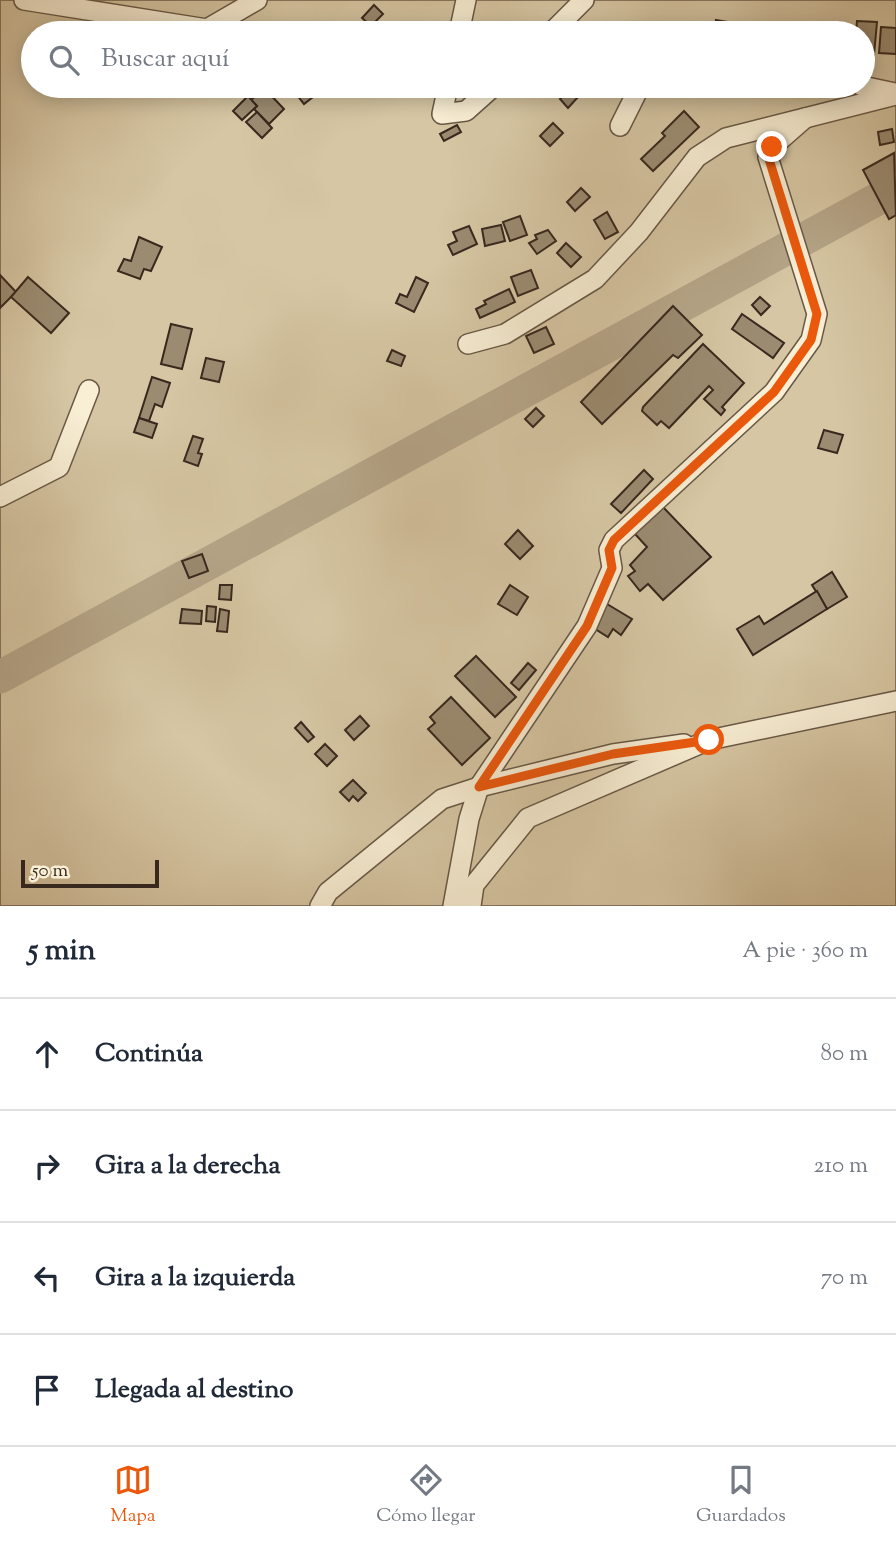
<!DOCTYPE html>
<html lang="es">
<head>
<meta charset="utf-8">
<style>
	body { margin:0; font-family:"Sorts Mill Goudy",serif; background:#f2f2f3; color:#1f2937 }
	.scale { position:absolute; left:21px; bottom:18px; width:138px; box-sizing:border-box; padding-left:7px; border:4px solid #38281e; border-top:0; font-size:19px; line-height:24px; white-space:nowrap; color:#38281e; -webkit-text-stroke:5px #f9efd5; paint-order:stroke }
	.stop { position:absolute; width:21px; height:21px; margin:-16px; border:5px solid #ea580c; border-radius:50%; background:#fff }
	.stop.end { background:#ea580c; border-color:#fff; box-shadow:0 2px 7px #0008 }
	.list { margin:0; padding:0; list-style:none }
	h2 { display:flex; justify-content:space-between; align-items:center; height:91px; margin:0; padding:0 28px; font-size:30px }
	h2 small { font-size:23px; font-weight:400; color:#747a83 }
	.list li { display:grid; grid-template-columns:46px 1fr auto; gap:21px; align-items:center; box-sizing:border-box; height:112px; padding:0 28px; border-top:2px solid #e0e1e3 }
	.list b { display:block; font-size:26px; white-space:nowrap }
	.list em { font-size:23px; font-style:normal; color:#747a83 }
	.icon { flex:none; width:38px; height:38px; fill:none; stroke:currentColor; stroke-width:2; stroke-linecap:round; stroke-linejoin:round }
	.map { position:relative; flex:none; width:896px; height:906px; overflow:hidden }
	.search { position:absolute; background:#fff; box-shadow:0 4px 18px #0003; left:21px; right:21px; top:21px; height:77px; display:flex; align-items:center; gap:18px; box-sizing:border-box; padding:0 24px; border-radius:38px; color:#747a83; font-size:26px }
	.sheet { height:539px; background:#fff }
	nav { display:flex; justify-content:space-around; align-items:center; box-sizing:border-box; height:98px; border-top:2px solid #e0e1e3; background:#fff; font-size:19px; color:#747a83 }
	nav a { display:grid; justify-items:center; gap:4px }
	nav .on { color:#ea580c }
	.map>svg:first-child { display:block }
</style>
</head>
<body>
<div class="map">
<svg width="896" height="906" viewBox="0 0 896 906">
	<rect width="100%" height="100%" fill="#f6e6be"/>
	<filter id="stains"><feTurbulence type="fractalNoise" baseFrequency=".00286" numOctaves="4"/><feColorMatrix values="0 0 0 0 .2 0 0 0 0 .09 0 0 0 0 .02 0 0 0 .5 -.17"/></filter>
	<radialGradient id="worn" r=".72"><stop offset=".6" stop-color="#630" stop-opacity="0"/><stop offset="1" stop-color="#630" stop-opacity=".3"/></radialGradient>
	<path fill="#d6c6a3" stroke="#877760" stroke-width="2" fill-rule="evenodd" d="M0,0H896V906H0ZM33,33H863V86H33Z"/>
	<g fill="none" stroke-linecap="round" stroke-linejoin="round">
		<path stroke="#b5a588" stroke-width="33" d="M0,677L896,189"/>
	</g>
	<g fill="#9b8b71" stroke="#38281e" stroke-width="2">
		<path d="M374,5L383,14L371,26L362,18Z"/>
		<path d="M716,20L734,23L733,33H714Z"/>
		<path d="M857,21L877,22L874,55L863,54V33H856Z"/>
		<path d="M881,27L896,28V54L879,53Z"/>
		<path d="M213,86H244V87L215,93Z"/>
		<path d="M290,86H318L322,90L304,104Z"/>
		<path d="M264,88L284,109L269,124L254,109L257,106L251,100Z"/>
		<path d="M570,89L578,97L568,108L560,99Z"/>
		<path d="M248,96L257,106L242,120L233,111Z"/>
		<path d="M684,111L699,127L653,171L641,159L665,136L662,133Z"/>
		<path d="M257,112L272,128L262,138L246,122Z"/>
		<path d="M553,123L563,133L550,146L540,136Z"/>
		<path d="M457,125L461,132L444,141L440,134Z"/>
		<path d="M892,129L894,142L880,145L878,132Z"/>
		<path d="M894,153L896,215L889,219L863,170Z"/>
		<path d="M581,188L590,197L575,211L567,202Z"/>
		<path d="M607,212L618,232L605,239L594,220Z"/>
		<path d="M520,216L527,235L510,241L503,222Z"/>
		<path d="M501,225L505,241L485,246L482,229Z"/>
		<path d="M469,226L477,244L453,255L448,245L457,241L453,232Z"/>
		<path d="M548,230L556,241L537,254L529,243L537,239L535,235Z"/>
		<path d="M139,237L162,247L151,271L144,269L140,279L118,271L124,259L131,261Z"/>
		<path d="M566,243L581,257L571,267L557,253Z"/>
		<path d="M531,270L538,288L518,296L511,277Z"/>
		<path d="M0,275L16,292L0,308Z"/>
		<path d="M28,277L69,313L51,333L11,297Z"/>
		<path d="M416,277L428,283L414,312L396,303L400,294L407,297Z"/>
		<path d="M509,289L515,302L480,318L476,309L486,304L484,301Z"/>
		<path d="M760,297L770,306L761,315L752,305Z"/>
		<path d="M673,306L702,335L678,358L673,355L602,424L581,402Z"/>
		<path d="M742,314L784,343L773,358L732,329Z"/>
		<path d="M171,324L192,329L182,369L161,364Z"/>
		<path d="M546,327L554,344L534,353L526,336Z"/>
		<path d="M703,344L744,383L722,407L725,410L721,415L704,399L713,390L709,386L669,428L661,421L657,425L642,411L643,407Z"/>
		<path d="M392,350L405,356L401,366L387,361Z"/>
		<path d="M206,358L224,362L219,382L201,378Z"/>
		<path d="M152,377L170,383L162,407L155,404L149,421L139,418Z"/>
		<path d="M536,408L544,416L533,427L525,419Z"/>
		<path d="M139,418L157,424L152,438L134,432Z"/>
		<path d="M824,430L843,435L837,453L818,448Z"/>
		<path d="M193,436L203,439L198,453L202,454L198,466L184,461Z"/>
		<path d="M644,470L653,479L621,513L611,504Z"/>
		<path d="M662,506L711,557L663,600L648,584L640,591L628,576L635,571L630,565L647,547L635,534Z"/>
		<path d="M518,530L533,546L520,559L505,544Z"/>
		<path d="M202,554L208,571L189,578L182,561Z"/>
		<path d="M832,572L847,597L827,609L812,585Z"/>
		<path d="M220,585H232L231,600L219,599Z"/>
		<path d="M510,585L528,597L517,615L498,604Z"/>
		<path d="M817,591L827,609L753,655L737,629L759,616L764,624Z"/>
		<path d="M607,604L632,619L621,635L613,629L608,637L592,627Z"/>
		<path d="M207,606L216,607L215,622L206,621Z"/>
		<path d="M182,609L202,611L201,624L180,623Z"/>
		<path d="M220,609L229,611L227,632L217,631Z"/>
		<path d="M476,656L516,697L495,717L455,676Z"/>
		<path d="M528,663L536,670L519,690L511,683Z"/>
		<path d="M451,697L490,738L462,765L428,729L435,723L430,717Z"/>
		<path d="M360,716L369,726L354,740L345,730Z"/>
		<path d="M301,722L314,737L308,742L295,728Z"/>
		<path d="M325,744L337,756L327,766L315,754Z"/>
		<path d="M353,780L366,793L358,801L353,796L349,801L340,792Z"/>
	</g>
	<g fill="none" stroke-linecap="round" stroke-linejoin="round">
		<defs>
			<g id="minor">
				<path d="M24,0L207,29L257,0"/>
				<path d="M459,33L466,0"/>
				<path d="M551,33L584,0"/>
				<path d="M448,86L442,114L466,111L494,86"/>
				<path d="M862,86L895,93"/>
				<path d="M620,126L640,86"/>
				<path d="M468,344L505,334L595,279L639,232L697,157L726,138L896,95"/>
				<path d="M0,497L59,467L89,390"/>
				<path d="M320,906L328,892L442,799L479,787L613,754L684,744"/>
				<path d="M453,906L469,819L479,787L587,626L612,568L609,550L614,540L774,392L811,340L817,314L768,157L772,147L805,118"/>
				<path d="M471,906L474,885L528,818L709,740L896,701"/>
			</g>
		</defs>
		<use href="#minor" stroke="#685846" stroke-width="22"/>
		<use href="#minor" stroke="#f9efd5" stroke-width="19"/>
	</g>
	<g fill="none" stroke-linecap="round" stroke-linejoin="round">
		<path stroke="#ea580c" stroke-width="9" d="M709,740L613,754L479,787L587,626L612,568L609,550L614,540L774,392L811,340L817,314L768,156L772,147"/>
	</g>
	<rect width="100%" height="100%" filter="url(#stains)"/>
	<rect width="100%" height="100%" fill="url(#worn)"/>
</svg>
<div class="scale">50 m</div>
<div class="stop" style="left:709px;top:740px"></div>
<div class="stop end" style="left:772px;top:147px"></div>
<div class="search"><svg class="icon" aria-label="search" viewBox="0 0 24 24"><circle cx="10" cy="10" r="6"/><path d="M15 15l6 6"/></svg>Buscar aquí</div>
</div>
<section class="sheet">
<h2>5 min<small>A pie · 360 m</small></h2>
<ul class="list">
<li><svg class="icon" aria-label="ahead" viewBox="0 0 24 24"><path d="M12 20V5M6 11l6-6 6 6"/></svg><div><b>Continúa</b></div><em>80 m</em></li>
<li><svg class="icon" aria-label="right" viewBox="0 0 24 24"><path d="M7 20v-9h11M14 6l5 5-5 5"/></svg><div><b>Gira a la derecha</b></div><em>210 m</em></li>
<li><svg class="icon" aria-label="left" viewBox="0 0 24 24"><path d="M17 20v-9H6M10 6l-5 5 5 5"/></svg><div><b>Gira a la izquierda</b></div><em>70 m</em></li>
<li><svg class="icon" aria-label="arrive" viewBox="0 0 24 24"><path d="M6 21V4h12l-3 4 3 4H6"/></svg><div><b>Llegada al destino</b></div></li>
</ul>
</section>
<nav>
<a class="on"><svg class="icon" aria-label="map" viewBox="0 0 24 24"><path d="M3 6l6-2 6 2 6-2v14l-6 2-6-2-6 2zM9 4v14M15 6v14"/></svg>Mapa</a>
<a><svg class="icon" aria-label="directions" viewBox="0 0 24 24"><path d="M12 3l9 9-9 9-9-9zM9 14v-3h6M13 9l2 2-2 2"/></svg>Cómo llegar</a>
<a><svg class="icon" aria-label="saved" viewBox="0 0 24 24"><path d="M7 4h10v16l-5-4-5 4z"/></svg>Guardados</a>
</nav>
</body>
</html>
